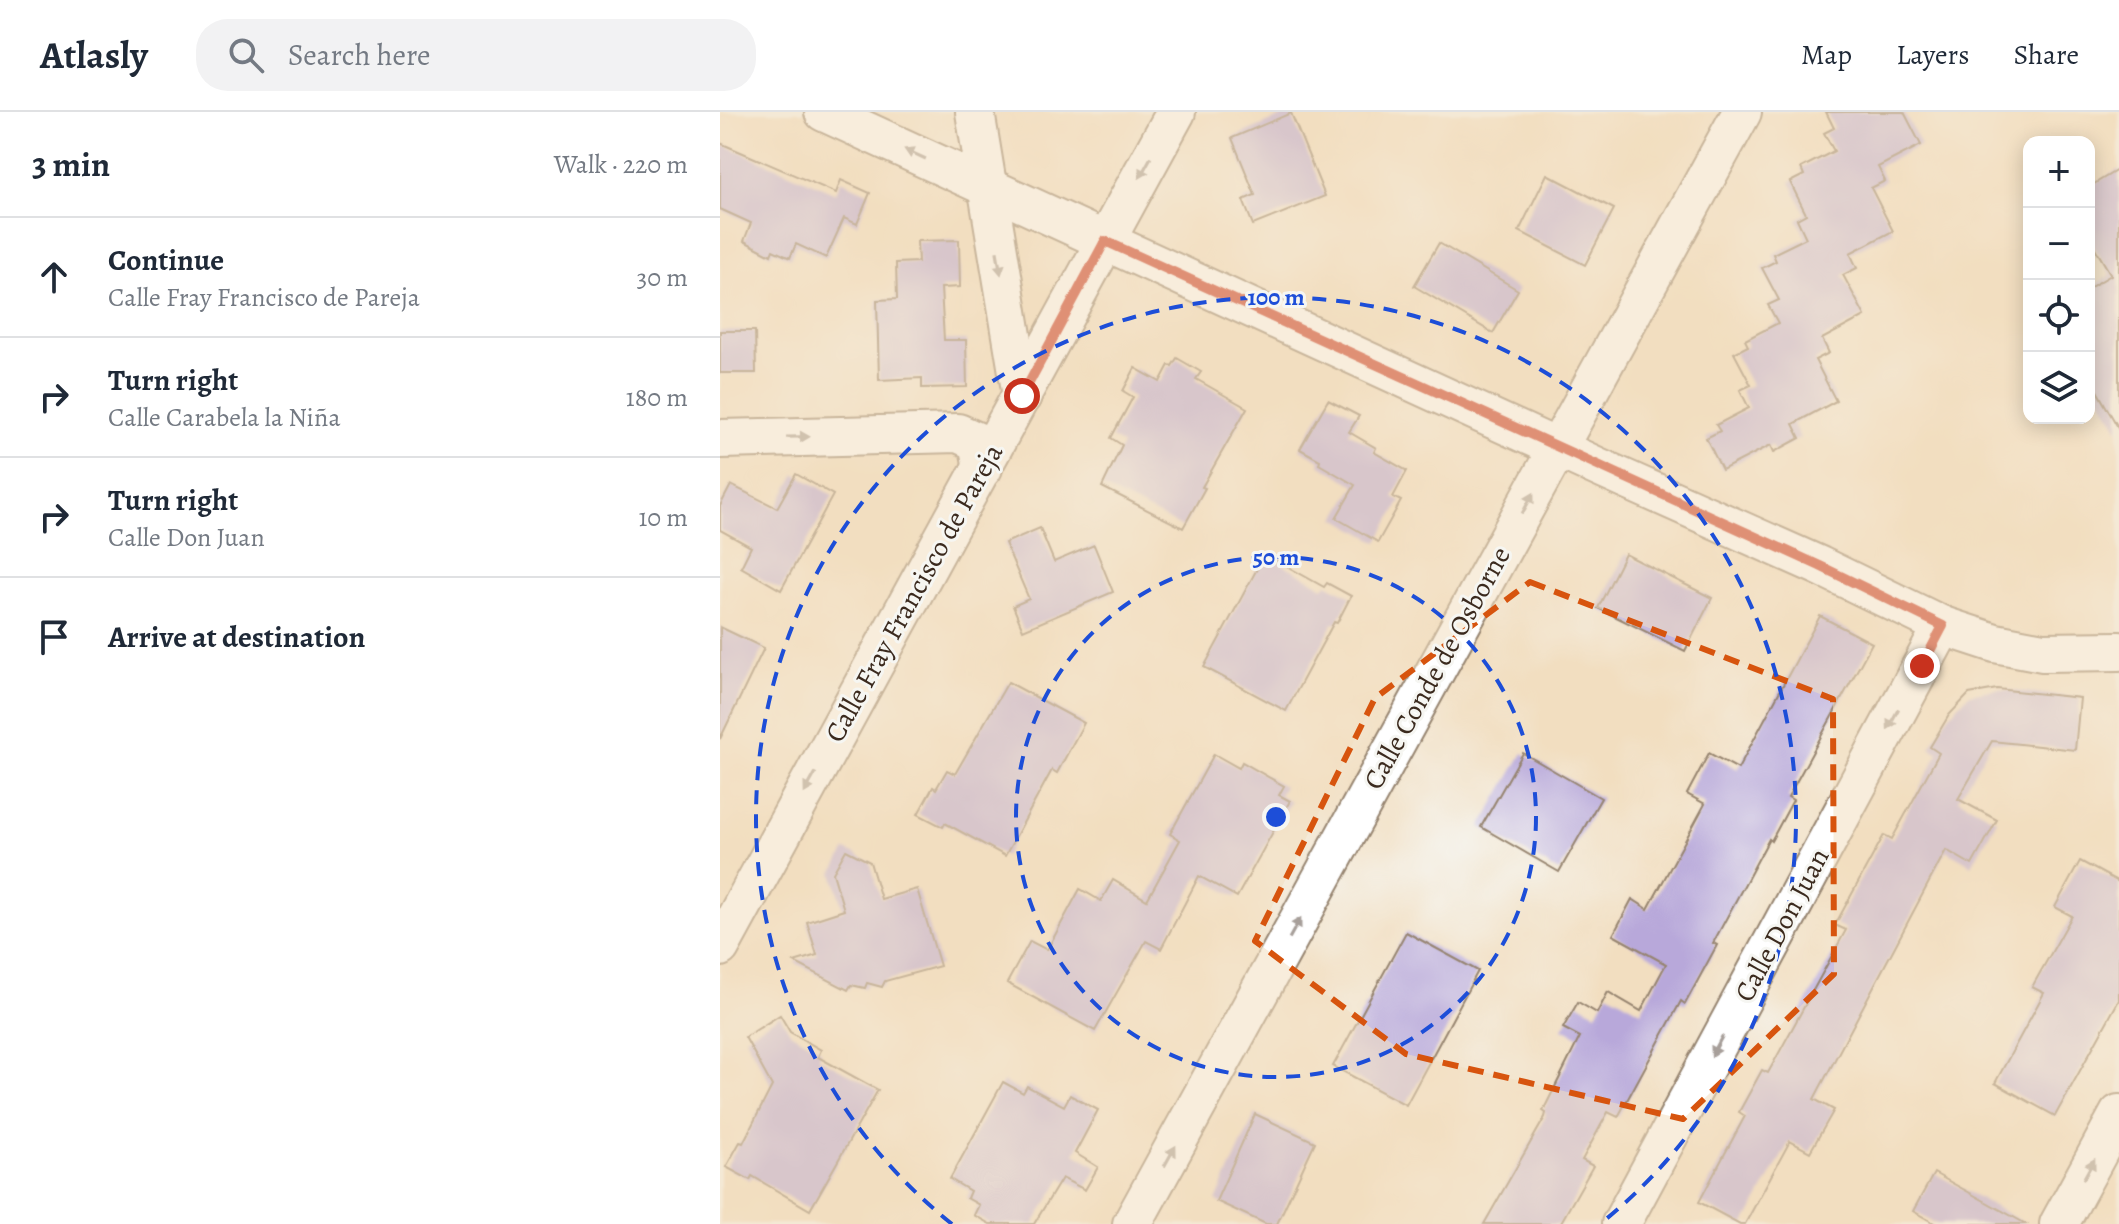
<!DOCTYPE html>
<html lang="en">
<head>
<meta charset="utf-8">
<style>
	body { margin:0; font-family:Alegreya,serif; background:#f2f2f3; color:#1f2937 }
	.controls { position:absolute; right:24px; top:24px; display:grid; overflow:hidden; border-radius:16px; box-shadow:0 4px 20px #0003 }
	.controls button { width:72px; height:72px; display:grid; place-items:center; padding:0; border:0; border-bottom:2px solid #e0e1e3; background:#fff; color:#1f2937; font:40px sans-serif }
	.stop { position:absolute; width:24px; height:24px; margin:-18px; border:6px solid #c8321e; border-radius:50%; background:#fff }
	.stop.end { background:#c8321e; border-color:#fff; box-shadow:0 2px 8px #0008 }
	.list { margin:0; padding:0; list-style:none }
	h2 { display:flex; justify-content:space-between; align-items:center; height:104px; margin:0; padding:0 32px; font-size:34px }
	h2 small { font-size:26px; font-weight:400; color:#747a83 }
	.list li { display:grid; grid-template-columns:52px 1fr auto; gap:24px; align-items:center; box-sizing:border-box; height:120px; padding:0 32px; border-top:2px solid #e0e1e3 }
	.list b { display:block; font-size:30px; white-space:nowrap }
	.list p { margin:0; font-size:26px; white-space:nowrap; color:#747a83 }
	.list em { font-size:26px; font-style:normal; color:#747a83 }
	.icon { flex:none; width:44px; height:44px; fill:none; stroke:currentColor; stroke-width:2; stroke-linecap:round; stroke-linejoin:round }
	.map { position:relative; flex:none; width:1399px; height:1112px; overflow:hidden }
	header { display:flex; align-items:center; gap:48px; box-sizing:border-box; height:112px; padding:0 40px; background:#fff; border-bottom:2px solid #e0e1e3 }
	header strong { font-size:38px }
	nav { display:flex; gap:44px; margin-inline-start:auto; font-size:28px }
	.search { width:560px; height:72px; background:#f2f2f3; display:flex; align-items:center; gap:20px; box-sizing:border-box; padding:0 28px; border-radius:32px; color:#747a83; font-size:30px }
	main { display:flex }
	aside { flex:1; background:#fff }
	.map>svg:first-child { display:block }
</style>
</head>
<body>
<header>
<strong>Atlasly</strong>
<div class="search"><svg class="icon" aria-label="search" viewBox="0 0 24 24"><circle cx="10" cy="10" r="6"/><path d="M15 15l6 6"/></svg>Search here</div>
<nav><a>Map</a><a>Layers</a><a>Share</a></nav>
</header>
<main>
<aside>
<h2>3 min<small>Walk · 220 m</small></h2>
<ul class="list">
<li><svg class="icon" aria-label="ahead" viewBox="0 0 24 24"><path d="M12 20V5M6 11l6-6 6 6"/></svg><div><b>Continue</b><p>Calle Fray Francisco de Pareja</p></div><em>30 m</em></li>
<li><svg class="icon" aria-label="right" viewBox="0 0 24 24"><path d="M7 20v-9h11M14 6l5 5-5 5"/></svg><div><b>Turn right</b><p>Calle Carabela la Niña</p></div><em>180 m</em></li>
<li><svg class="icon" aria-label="right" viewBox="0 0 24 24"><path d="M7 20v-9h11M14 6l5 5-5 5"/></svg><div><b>Turn right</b><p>Calle Don Juan</p></div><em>10 m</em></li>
<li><svg class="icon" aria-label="arrive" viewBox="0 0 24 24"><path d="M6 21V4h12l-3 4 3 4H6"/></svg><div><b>Arrive at destination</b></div></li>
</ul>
</aside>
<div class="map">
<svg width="1399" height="1112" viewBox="0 0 1399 1112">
	<rect width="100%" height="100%" fill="#f6f6f2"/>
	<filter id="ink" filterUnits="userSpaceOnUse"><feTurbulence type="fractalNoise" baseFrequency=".0125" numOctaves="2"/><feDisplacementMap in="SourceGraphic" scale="16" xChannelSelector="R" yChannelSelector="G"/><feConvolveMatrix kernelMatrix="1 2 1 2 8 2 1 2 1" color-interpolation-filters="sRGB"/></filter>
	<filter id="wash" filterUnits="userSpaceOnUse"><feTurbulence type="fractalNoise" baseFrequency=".006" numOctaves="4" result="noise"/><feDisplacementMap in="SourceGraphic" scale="32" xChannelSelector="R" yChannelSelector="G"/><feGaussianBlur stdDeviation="1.8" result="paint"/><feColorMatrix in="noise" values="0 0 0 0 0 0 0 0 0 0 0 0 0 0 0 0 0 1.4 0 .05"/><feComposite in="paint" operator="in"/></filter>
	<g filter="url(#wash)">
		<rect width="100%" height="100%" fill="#f2dec0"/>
		<g id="blocks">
			<g fill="#b8a8da">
				<path d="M1106,0H1184L1201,33L1158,55L1165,69L1151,76L1173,119L1130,141L1137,156L1123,163L1145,204L1102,227L1109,241L1095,248L1116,289L1073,312L1080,326L1054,340L1051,333L1002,358L986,326L1000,319L996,313L1029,296L1020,278L1031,273L1014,241L1028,234L1025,228L1058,211L1048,193L1059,188L1042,156L1056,149L1053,142L1086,126L1077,107L1086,102L1070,70L1084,63L1081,56L1114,39L1104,21L1114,16Z"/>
				<path d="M571,1L605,84L533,113L523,88L535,83L512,26Z"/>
				<path d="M0,31L116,81L121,68L150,81L137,112L124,106L106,146L76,132L70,146L53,138L51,143L24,129L31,111L0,97Z"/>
				<path d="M1399,57V317L1369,265V176L1391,163L1369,126V75Z"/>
				<path d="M827,62L894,97L865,153L799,119Z"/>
				<path d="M239,128L240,175L221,176L224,228H246L247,275L202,276V266L159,268L157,188L177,187L176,151L198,150L197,129Z"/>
				<path d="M719,131L798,178L773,221L694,174Z"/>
				<path d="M0,219H35L36,261H0Z"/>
				<path d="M457,246L481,260L476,267L527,296L482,375L485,376L463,416L382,375L402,333L391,326L413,285L403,279L415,256L440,270L449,253L452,254Z"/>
				<path d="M608,288L639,304L629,320L656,336L654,340L687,359L673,385L681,389L658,430L616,406L635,373L599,352L600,348L580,337Z"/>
				<path d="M76,362L113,383L61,478L21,455L31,435L0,418V394L11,373L57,396Z"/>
				<path d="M320,416L334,450L374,433L393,480L303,518L293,494L309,487L285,431Z"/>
				<path d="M545,442L604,475L607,471L631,484L617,511L614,510L566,599L484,555Z"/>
				<path d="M905,442L992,486L965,539L878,496Z"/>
				<path d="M1100,504L1152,531L1068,685L1073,688L1051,729L1049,727L993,831L997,833L965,892L961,889L898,1005L888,1000L862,1048L873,1054L840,1112H764L825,1005L826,1001L823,999L860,925L843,916L858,890L877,901L888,880L921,899L946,852L893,823L912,787L928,797L985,692L967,682L989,641L1018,657Z"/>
				<path d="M0,515L44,536L0,627Z"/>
				<path d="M288,570L364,611L337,661L332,658L285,744L225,711L223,715L198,702L213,675L216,677L227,658L235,662Z"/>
				<path d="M1277,577L1360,586L1355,638L1272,629L1238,687L1277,708L1252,753L1226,738L1094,987L1114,998L1090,1040L1070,1029L1025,1112H1020L979,1090L1025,1004L1019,1000L1042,958L1048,961L1126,818L1115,813L1164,723L1172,727L1219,641L1210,635L1229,603L1249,582Z"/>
				<path d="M803,641L881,686L839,760L761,715Z"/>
				<path d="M494,642L519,656L522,650L564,674L559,683L570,689L517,785L479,764L441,837L426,829L375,919L287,871L310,829L327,838L360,777L381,789L393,768L427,788L460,728L450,722Z"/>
				<path d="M126,738L150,750L161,787L197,777L220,854L165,869L162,875L147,871L145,876L131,873L128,878L74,850L97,843L87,810L124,798L113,761Z"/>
				<path d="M1360,749L1399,770V888L1335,1004L1275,971L1324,881L1312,875L1352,804L1335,795Z"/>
				<path d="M686,820L758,859L686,993L613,954Z"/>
				<path d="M60,903L70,920L101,938L98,945L158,978L90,1098L32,1064L30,1068L6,1055L20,1030L23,1031L52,974L25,925Z"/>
				<path d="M283,970L303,981L307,974L344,994L350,983L378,998L355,1041L378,1055L365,1078L342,1066L314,1112H270L254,1103L259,1093L247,1086L250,1079L230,1067Z"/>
				<path d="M535,1002L595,1030L557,1112H546L496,1089Z"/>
				<path d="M1214,1061L1306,1112H1216L1193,1099Z"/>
			</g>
		</g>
	</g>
	<g filter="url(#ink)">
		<use href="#blocks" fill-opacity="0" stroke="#96846f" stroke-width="2"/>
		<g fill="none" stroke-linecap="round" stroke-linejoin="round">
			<defs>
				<g id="minor">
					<path d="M104,0L878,355L1100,454L1223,514L1275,531L1323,540L1399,539"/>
					<path d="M255,0L302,284"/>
					<path d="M0,327L238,321L258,330L263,356"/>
					<path d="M0,835L456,0"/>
					<path d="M412,1112L1022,0"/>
					<path d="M901,1112L1223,514"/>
					<path d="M1339,1112L1399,1002"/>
				</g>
			</defs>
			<use href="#minor" stroke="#96846f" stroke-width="42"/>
			<use href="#minor" stroke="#fff" stroke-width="38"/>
		</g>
		<defs><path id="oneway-solid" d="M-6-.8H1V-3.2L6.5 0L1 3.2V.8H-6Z" transform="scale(2)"/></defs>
		<g fill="#a79f9a">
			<use href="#oneway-solid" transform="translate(195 42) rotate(-155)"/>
			<use href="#oneway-solid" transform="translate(425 56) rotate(119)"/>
			<use href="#oneway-solid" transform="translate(279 151) rotate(80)"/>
			<use href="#oneway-solid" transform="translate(78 325) rotate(-1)"/>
			<use href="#oneway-solid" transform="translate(808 391) rotate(-61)"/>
			<use href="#oneway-solid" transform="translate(1173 607) rotate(118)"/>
			<use href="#oneway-solid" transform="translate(90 671) rotate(119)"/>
			<use href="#oneway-solid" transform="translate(575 816) rotate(-61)"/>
			<use href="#oneway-solid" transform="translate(997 934) rotate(118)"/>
			<use href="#oneway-solid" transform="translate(450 1044) rotate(-61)"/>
			<use href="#oneway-solid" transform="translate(1369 1057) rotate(-61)"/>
		</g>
	</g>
	<g fill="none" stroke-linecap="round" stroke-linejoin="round" filter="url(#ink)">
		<path stroke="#c8321e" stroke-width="10" d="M302,284L385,129L1100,454L1223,514L1202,554"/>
	</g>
	<path d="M0 0H1399V1112H0ZM810,470L1113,587L1114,862L963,1007L686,942L535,829L655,586Z" fill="#f2dec0" fill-opacity=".55" fill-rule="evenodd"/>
	<path fill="none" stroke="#d7540e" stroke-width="6" stroke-dasharray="16 10" stroke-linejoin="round" d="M810,470L1113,587L1114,862L963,1007L686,942L535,829L655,586Z"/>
	<g fill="none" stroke="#1d4ed8" stroke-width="4" stroke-dasharray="14 10">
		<circle cx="556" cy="705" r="260"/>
		<path d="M232 1112A520 520 0 1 1 880 1112"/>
	</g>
	<g text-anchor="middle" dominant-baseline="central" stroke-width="6" stroke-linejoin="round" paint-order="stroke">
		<g font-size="28" fill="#3b2a1e" stroke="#f6f6f2">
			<text transform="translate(194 481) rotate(-61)">Calle Fray Francisco de Pareja</text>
			<text transform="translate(717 556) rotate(-61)">Calle Conde de Osborne</text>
			<text transform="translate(1062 813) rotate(-62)">Calle Don Juan</text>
		</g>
	</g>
	<circle cx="556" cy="705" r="12" fill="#1d4ed8" stroke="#f6f6f2" stroke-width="4"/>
	<g font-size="24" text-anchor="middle" font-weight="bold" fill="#1d4ed8" stroke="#f6f6f2" stroke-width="6" stroke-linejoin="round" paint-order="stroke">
		<text x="556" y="193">100 m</text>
		<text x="556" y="453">50 m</text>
	</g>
</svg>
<div class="controls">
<button>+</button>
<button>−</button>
<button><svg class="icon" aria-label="locate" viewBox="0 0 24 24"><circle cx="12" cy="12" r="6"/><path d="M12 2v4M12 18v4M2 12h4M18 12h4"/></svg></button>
<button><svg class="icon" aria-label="layers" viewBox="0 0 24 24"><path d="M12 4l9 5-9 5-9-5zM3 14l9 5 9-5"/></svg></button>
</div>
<div class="stop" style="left:302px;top:284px"></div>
<div class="stop end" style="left:1202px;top:554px"></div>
</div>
</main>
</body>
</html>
